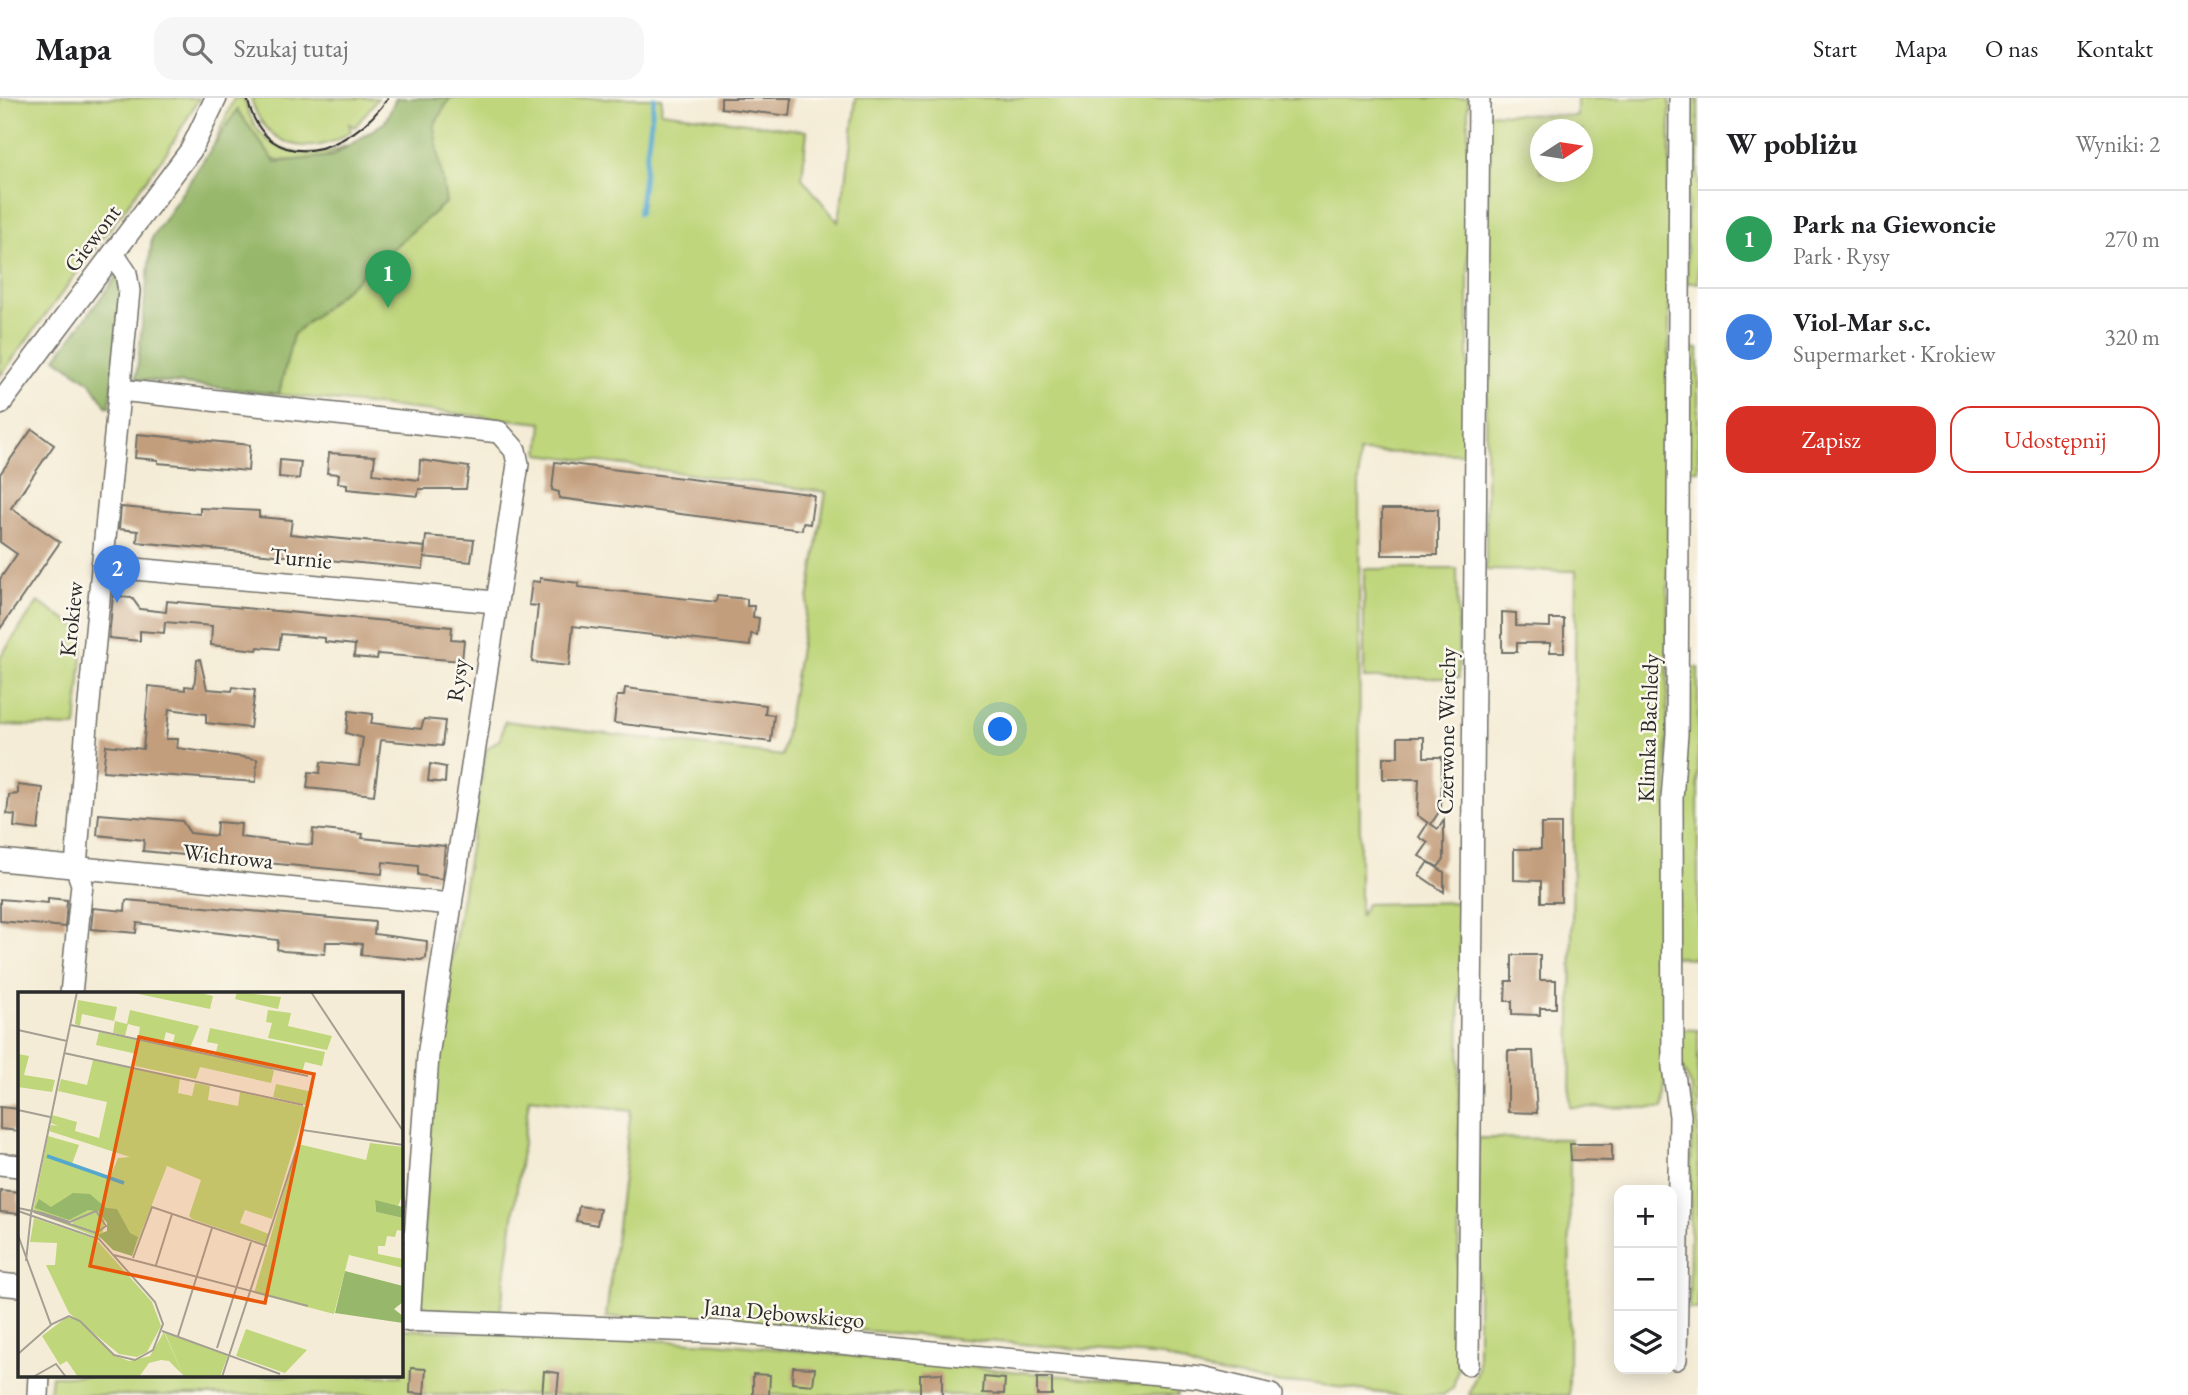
<!DOCTYPE html>
<html lang="pl">
<head>
<meta charset="utf-8">
<style>
	body { margin:0; font-family:"EB Garamond",serif; background:#f6f6f6; color:#202124 }
	.controls { position:absolute; right:21px; bottom:21px; display:grid; overflow:hidden; border-radius:14px; box-shadow:0 4px 18px #0003 }
	.controls button { width:63px; height:63px; display:grid; place-items:center; padding:0; border:0; border-bottom:2px solid #e0e0e0; background:#fff; color:#202124; font:35px sans-serif }
	.compass { position:absolute; left:1530px; top:21px; width:63px; height:63px; border-radius:50%; background:#fff; box-shadow:0 4px 18px #0003; rotate:78deg }
	.you { position:absolute; left:1001px; top:632px; width:24px; height:24px; margin:-18px; border:5px solid #fff; border-radius:50%; background:#1a73e8; box-shadow:0 0 0 10px #1a73e833 }
	.badge { display:grid; place-items:center; width:46px; height:46px; border-radius:50%; background:#d93025; color:#fff; font-size:23px; font-weight:700 }
	.pin { position:absolute; translate:-50% -58px; filter:drop-shadow(0 2px 4px #0008) }
	.pin::after { content:''; position:absolute; top:37px; width:24px; height:21px; background:inherit; clip-path:polygon(0 0,100% 0,50% 100%) }
	.list { margin:0; padding:0; list-style:none }
	h2 { display:flex; justify-content:space-between; align-items:center; height:91px; margin:0; padding:0 28px; font-size:30px }
	h2 small { font-size:23px; font-weight:400; color:#757577 }
	.list li { display:grid; grid-template-columns:46px 1fr auto; gap:21px; align-items:center; box-sizing:border-box; height:98px; padding:0 28px; border-top:2px solid #e0e0e0 }
	.list b { display:block; font-size:26px; white-space:nowrap }
	.list p { margin:0; font-size:23px; white-space:nowrap; color:#757577 }
	.list em { font-size:23px; font-style:normal; color:#757577 }
	.actions { display:flex; gap:14px; padding:21px 28px }
	.actions a { flex:1; padding:16px 0; border:2px solid #d93025; border-radius:21px; text-align:center; font-size:24px; color:#d93025 }
	.actions .main { background:#d93025; color:#fff }
	.icon { flex:none; width:38px; height:38px; fill:none; stroke:currentColor; stroke-width:2; stroke-linecap:round; stroke-linejoin:round }
	.map { position:relative; flex:none; width:1698px; height:1297px; overflow:hidden }
	header { display:flex; align-items:center; gap:42px; box-sizing:border-box; height:98px; padding:0 35px; background:#fff; border-bottom:2px solid #e0e0e0 }
	header strong { font-size:33px }
	nav { display:flex; gap:38px; margin-inline-start:auto; font-size:24px }
	.search { width:490px; height:63px; background:#f6f6f6; display:flex; align-items:center; gap:18px; box-sizing:border-box; padding:0 24px; border-radius:21px; color:#757577; font-size:26px }
	main { display:flex }
	aside { flex:1; background:#fff }
	.map>svg:first-child { display:block }
</style>
</head>
<body>
<header>
<strong>Mapa</strong>
<div class="search"><svg class="icon" aria-label="search" viewBox="0 0 24 24"><circle cx="10" cy="10" r="6"/><path d="M15 15l6 6"/></svg>Szukaj tutaj</div>
<nav><a>Start</a><a>Mapa</a><a>O nas</a><a>Kontakt</a></nav>
</header>
<main>
<div class="map">
<svg width="1698" height="1297" viewBox="0 0 1698 1297">
	<rect width="100%" height="100%" fill="#fbf7ec"/>
	<filter id="ink" filterUnits="userSpaceOnUse"><feTurbulence type="fractalNoise" baseFrequency=".0143" numOctaves="2"/><feDisplacementMap in="SourceGraphic" scale="14" xChannelSelector="R" yChannelSelector="G"/><feConvolveMatrix kernelMatrix="1 2 1 2 8 2 1 2 1" color-interpolation-filters="sRGB"/></filter>
	<filter id="wash" filterUnits="userSpaceOnUse"><feTurbulence type="fractalNoise" baseFrequency=".00686" numOctaves="4" result="noise"/><feDisplacementMap in="SourceGraphic" scale="28" xChannelSelector="R" yChannelSelector="G"/><feGaussianBlur stdDeviation="1.57" result="paint"/><feColorMatrix in="noise" values="0 0 0 0 0 0 0 0 0 0 0 0 0 0 0 0 0 1.4 0 .05"/><feComposite in="paint" operator="in"/></filter>
	<g filter="url(#wash)">
		<rect width="100%" height="100%" fill="#f4ecd6"/>
		<g fill="#bfd67b" stroke="#758053" stroke-width="2" fill-rule="evenodd">
			<path d="M0,0H199L169,51L0,278Z"/>
			<path d="M234,0H244C257,55 303,66 348,47C308,76 257,59 214,46Z"/>
			<path d="M251,0H378L355,29L349,26L351,33C313,62 263,49 251,0Z"/>
			<path d="M418,0H662L661,14L807,33L802,80L838,124L846,84L856,0H1468V356L1359,354L1360,819L1366,806L1460,804L1458,1270L1453,1290L1443,1297H1396L1300,1284L1281,1286L1202,1272L1163,1258L833,1230L606,1219L631,1012L529,1000L500,1217L431,1211L422,1206L419,1193L435,964L486,652L500,641L505,623L782,658L826,394L539,356L542,325L136,281L301,99Z"/>
			<path d="M1577,0H1670L1666,964L1663,1010L1570,1009L1576,473L1486,472L1487,15L1577,18ZM1540,32H1582V74H1540Z"/>
			<rect x="1687" y="0" width="11" height="185"/>
			<path d="M1686,250L1698,251V372H1683Z"/>
			<path d="M1364,471H1457L1459,580H1364Z"/>
			<path d="M38,504L84,534L76,629L0,627V559Z"/>
			<path d="M1683,569L1698,570V860L1672,859Z"/>
			<path d="M1673,931L1698,932V1211H1689L1692,989L1682,970Z"/>
			<path d="M1478,1040L1570,1041L1569,1297H1469L1478,1271Z"/>
			<path d="M401,1231L717,1245L1178,1289V1297H49L51,1278H401Z"/>
		</g>
		<g fill="#97b76b" stroke="#61714b" stroke-width="2">
			<path d="M396,0H450L434,28L446,104L293,237L279,296L136,281L152,140L237,12L275,64L333,58L385,24Z"/>
			<path d="M117,178L122,185L110,309L106,308L91,285L56,260Z"/>
		</g>
		<g fill="none" stroke-linecap="round" stroke-linejoin="round">
			<path stroke="#54a8cf" stroke-width="5" d="M639,115L654,0"/>
		</g>
		<g id="blocks">
			<g fill="#c39e7d">
				<path d="M721,0H792L790,18L721,10Z"/>
				<path d="M32,331L54,347L11,410L60,444L0,531V481L17,456L0,444V376Z"/>
				<path d="M137,336L250,347L248,373L158,365V362L135,360Z"/>
				<path d="M329,355L375,358L373,376L419,382L420,362L469,369L466,391H419L418,398L347,391V386L338,385L339,376L327,375Z"/>
				<path d="M280,362L301,364L299,381L279,379Z"/>
				<path d="M555,364L809,396L814,398L810,426L803,425L802,432L559,400V394L552,392Z"/>
				<path d="M121,409L200,416V410L259,413V419L292,422L290,436L425,449L424,457L426,438L474,442L471,464L424,459L423,471L137,444L138,433L119,431Z"/>
				<rect x="1382" y="411" width="56" height="46"/>
				<path d="M540,480L579,485L578,489L716,504L717,498L747,501V508H754L753,519L759,520L757,537L751,536L750,548L573,528L569,568L532,564L538,508L529,507L532,483L540,484Z"/>
				<path d="M113,498L132,500L140,511L166,514L167,503L452,529L451,541L464,542L462,563L378,556L377,561L354,559L355,547L325,544V540L281,536L279,551L258,549L257,552L211,547L212,528L165,524L164,535L140,533V543L109,540Z"/>
				<path d="M1502,514L1516,515V528L1550,529V521H1564V554H1550V545H1517V554H1502Z"/>
				<path d="M200,561L207,591L232,593L233,589L255,592L250,630L206,625V616L169,611L166,641H178L177,650L257,661L256,684L103,673L106,647L143,651L149,588L185,592V588L194,589L197,562Z"/>
				<path d="M625,590L766,607L765,616L774,617L771,644L614,625L617,598H624Z"/>
				<path d="M349,613L373,616L371,625L394,628L421,631L424,621L445,623L442,648L381,642L374,697L307,690L309,674L320,675L321,664L359,668L363,640L346,635Z"/>
				<path d="M1398,639H1424V659H1442L1441,711L1431,726L1438,731L1444,722V761L1438,769L1419,758L1428,745L1419,739L1428,725L1417,717L1419,681H1383V659H1398Z"/>
				<path d="M430,666L446,669L445,685L428,683Z"/>
				<path d="M18,687L43,690L38,732L14,729L15,717L7,716L9,697L18,696Z"/>
				<path d="M99,716L182,723L190,735L216,738L217,724L241,726L240,739L289,745L312,747L313,731L363,736L362,740L445,748L442,781L418,777V768L383,764L382,776L143,753L144,742L97,737Z"/>
				<path d="M1541,726H1561V804H1541V783L1514,782V751H1541Z"/>
				<path d="M1428,764L1444,774V794L1419,777Z"/>
				<path d="M48,800L67,802L65,829L0,823V801L48,805Z"/>
				<path d="M126,802L375,824L374,836L427,843L426,860L421,862L361,857L362,846L340,844H326L325,856L283,853L277,851L278,842L137,825L136,835L91,831L93,810L125,813Z"/>
				<path d="M1512,857H1540V882H1556V910H1540V917L1512,916V903H1505L1506,883H1512Z"/>
				<path d="M1508,953H1533L1537,1015L1508,1014Z"/>
				<path d="M0,1009L19,1011V1033L0,1031Z"/>
				<path d="M1570,1046H1612V1063L1571,1062Z"/>
				<path d="M0,1092L19,1094V1116L0,1114Z"/>
				<path d="M579,1108L600,1111L597,1127L576,1123Z"/>
				<path d="M793,1269L815,1270L813,1287L792,1285Z"/>
				<path d="M411,1270L426,1271L424,1296L410,1295Z"/>
				<path d="M544,1273L559,1275L557,1297H542Z"/>
				<path d="M942,1275V1297H920V1276Z"/>
				<path d="M753,1276L770,1277L769,1297H753Z"/>
				<path d="M984,1279L1005,1281L1004,1296L983,1295Z"/>
				<rect x="1037" y="1280" width="15" height="17"/>
			</g>
		</g>
	</g>
	<g filter="url(#ink)">
		<use href="#blocks" fill-opacity="0" stroke="#716f67" stroke-width="2"/>
		<g fill="none" stroke-linecap="round" stroke-linejoin="round">
			<defs>
				<g id="minor">
					<path d="M120,292L499,334L515,352L518,366L428,958L409,1223"/>
					<path d="M0,306L191,52L216,0"/>
					<path d="M102,468L495,504"/>
					<path d="M0,762L451,806"/>
					<path d="M71,896L82,786L76,769L87,626L129,193L126,175L113,156"/>
					<path d="M0,1066L19,1068"/>
					<path d="M0,1186L19,1188"/>
					<path d="M401,1222L726,1234L1200,1280L1271,1297"/>
					<path d="M1676,1261L1680,1018L1673,969L1672,701L1677,636L1680,0"/>
					<path d="M1468,1266L1479,0"/>
					<path d="M38,1297L39,1278"/>
				</g>
			</defs>
			<use href="#minor" stroke="#716f67" stroke-width="24"/>
			<use href="#minor" stroke="#fff" stroke-width="21"/>
			<path stroke="#2b2b2b" stroke-width="2" d="M247,0C267,84 352,54 388,0"/>
		</g>
	</g>
	<g text-anchor="middle" dominant-baseline="central" stroke-width="5" stroke-linejoin="round" paint-order="stroke">
		<g font-size="23" fill="#2b2b2b" stroke="#fbf7ec">
			<text transform="translate(92 140) rotate(-53)">Giewont</text>
			<text transform="translate(301 460) rotate(5)">Turnie</text>
			<text transform="translate(71 521) rotate(-84)">Krokiew</text>
			<text transform="translate(457 582) rotate(-82)">Rysy</text>
			<text transform="translate(1648 630) rotate(-88)">Klimka Bachledy</text>
			<text transform="translate(1446 633) rotate(-89)">Czerwone Wierchy</text>
			<text transform="translate(228 758) rotate(6)">Wichrowa</text>
			<text transform="translate(784 1215) rotate(5)">Jana Dębowskiego</text>
		</g>
	</g>
	<g transform="translate(18 894)">
		<rect width="385" height="385" fill="#f4ecd6"/>
		<path d="M111,0H178L195,4L192,17ZM219,0L263,5L260,17L217,7ZM60,8L99,15L96,29L64,22L62,34L57,32ZM112,18L181,34L171,58L154,54L157,43L148,40L145,52L120,46L122,35L110,32L107,44L95,41L97,29L109,32ZM250,18L273,21L270,34L314,44L309,58L250,46L254,31L248,30ZM192,36L307,60L304,74L287,70L284,81L251,75L256,79L253,91L182,75L178,87L117,74L119,62L78,53L81,40L197,64L200,52L189,50ZM0,62L11,64L6,83L37,88L34,100L0,95ZM75,68L162,86L160,101L174,104L177,91L192,94L190,108L220,114L222,100L288,115L254,227L227,218L222,231L251,242L247,252L174,227L171,224L183,188L149,174L114,264L87,225L84,247L26,224L54,233L55,229L15,220L30,144L61,153L54,172L92,185L100,166L112,165L31,139L33,133L40,134L33,131L34,123L59,130L57,139L81,146L89,110L40,99L43,87L69,93ZM258,92L295,100L291,114L255,105ZM352,151L385,155V202L380,214L357,209L358,220L385,226V239L379,238L377,245L369,244L367,254H360V262L385,267V276L331,263L316,322L236,301L280,152L348,168ZM16,226L78,247L134,310L143,334L129,360L119,365L101,362L51,321L28,273H37L39,251L12,250ZM49,325L61,328L95,363L111,369L132,364L146,340L165,383L151,369L143,368L131,371L121,385H60L49,369L42,373L24,344ZM228,337L289,358L267,381L218,364ZM147,341L210,363L202,385H166Z" fill="#bfd67b"/>
		<path d="M55,201L72,202L88,216L99,217L112,241L120,245L114,264L95,258L80,243L89,239V231L80,219L70,218L51,228L17,216L21,207L33,215ZM357,208L385,215V226L358,220ZM327,279L385,294V310L376,317L385,324V331L317,321Z" fill="#97b76b"/>
		<path fill="none" stroke="#54a8cf" stroke-width="3.5" d="M29,164L106,191"/>
		<path fill="none" stroke="#a49f92" stroke-width="2" d="M293,0L385,139M53,33L290,84M0,38L49,49M46,61L285,113M0,118L32,125M0,216L24,221L52,230L78,219L88,234L78,241L16,220M0,219L81,247L137,310L145,332L135,358L117,368L96,363L62,329L51,324L34,332L0,362M0,243L33,333M96,263L290,314M115,266L134,215L249,254M8,269L13,222L59,0M138,273L154,222M144,339L262,382M160,344L194,236M199,356L233,250M15,385L38,372L48,385M204,385L285,138L385,153"/>
		<path fill="#e8590c" fill-opacity="0.15" stroke="#e8590c" stroke-width="3.5" d="M121,45L296,82L247,311L72,274Z"/>
		<rect width="385" height="385" fill="none" stroke="#2b2b2b" stroke-width="3.5"/>
	</g>
</svg>
<div class="controls">
<button>+</button>
<button>−</button>
<button><svg class="icon" aria-label="layers" viewBox="0 0 24 24"><path d="M12 4l9 5-9 5-9-5zM3 14l9 5 9-5"/></svg></button>
</div>
<svg class="compass" viewBox="-18 -18 36 36"><path d="M0-13l5 13h-10z" fill="#e53935"/><path d="M0 13l5-13h-10z" fill="#757577"/></svg>
<div class="you"></div>
<div class="pin badge" style="left:388px;top:210px;background:#2e9e5b">1</div>
<div class="pin badge" style="left:117px;top:505px;background:#3f7fe0">2</div>
</div>
<aside>
<h2>W pobliżu<small>Wyniki: 2</small></h2>
<ul class="list">
<li><span class="badge" style="background:#2e9e5b">1</span><div><b>Park na Giewoncie</b><p>Park · Rysy</p></div><em>270 m</em></li>
<li><span class="badge" style="background:#3f7fe0">2</span><div><b>Viol-Mar s.c.</b><p>Supermarket · Krokiew</p></div><em>320 m</em></li>
</ul>
<div class="actions"><a class="main">Zapisz</a><a>Udostępnij</a></div>
</aside>
</main>
</body>
</html>
